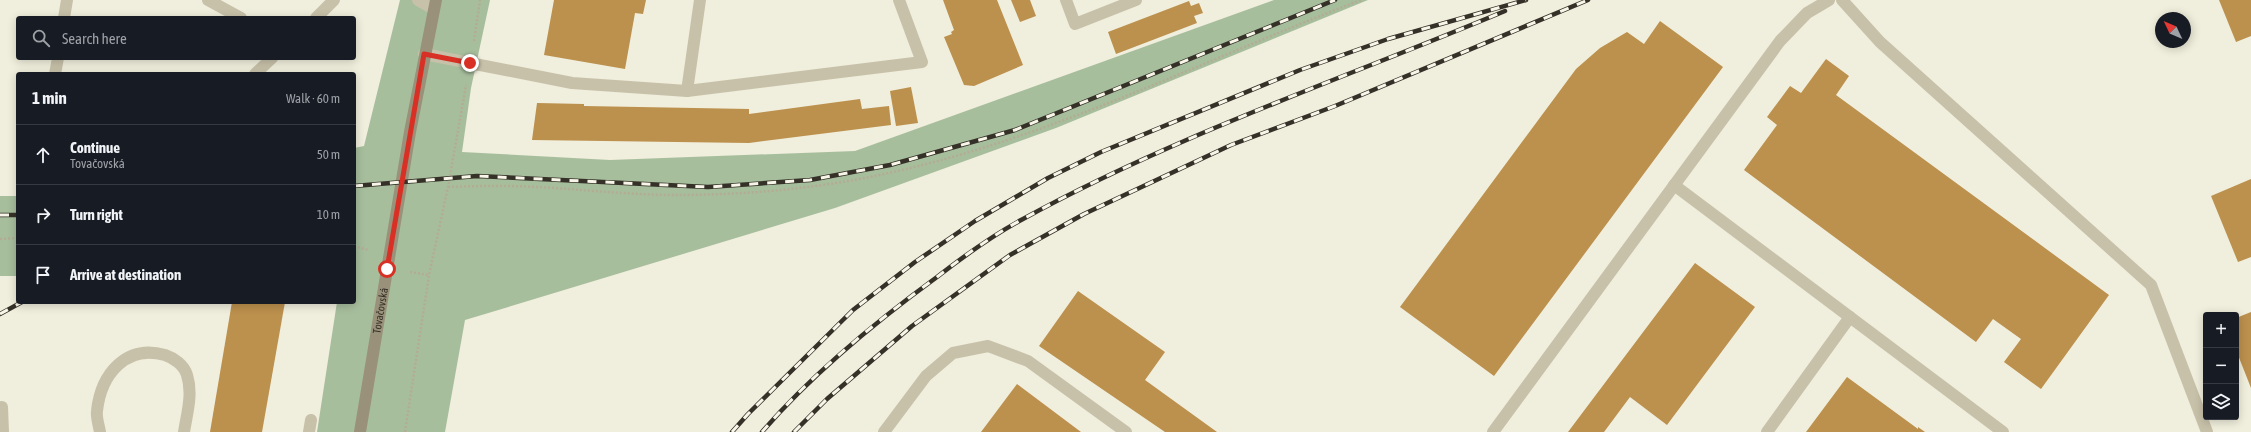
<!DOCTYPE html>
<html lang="en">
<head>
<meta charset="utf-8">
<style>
	body { margin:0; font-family:"Asap Condensed",sans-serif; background:#20242c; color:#f1f3f6 }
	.controls { position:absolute; right:12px; bottom:12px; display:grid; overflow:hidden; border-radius:4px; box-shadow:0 2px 10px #0003 }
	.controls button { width:36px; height:36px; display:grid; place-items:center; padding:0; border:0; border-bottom:1px solid #363941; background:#171b24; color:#f1f3f6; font:20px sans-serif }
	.compass { position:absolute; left:2155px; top:12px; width:36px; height:36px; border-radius:50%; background:#171b24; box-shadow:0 2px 10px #0003; rotate:314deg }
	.stop { position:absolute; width:12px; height:12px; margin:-9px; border:3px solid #d93025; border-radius:50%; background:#fff }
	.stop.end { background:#d93025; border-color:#fff; box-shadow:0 1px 4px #0008 }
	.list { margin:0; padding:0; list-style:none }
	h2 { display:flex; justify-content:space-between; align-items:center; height:52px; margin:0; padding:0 16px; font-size:17px }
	h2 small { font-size:13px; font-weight:400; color:#9ea1a6 }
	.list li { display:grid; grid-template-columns:26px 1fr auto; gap:12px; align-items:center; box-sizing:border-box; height:60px; padding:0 16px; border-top:1px solid #363941 }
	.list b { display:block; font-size:15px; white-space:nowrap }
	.list p { margin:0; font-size:13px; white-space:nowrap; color:#9ea1a6 }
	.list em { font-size:13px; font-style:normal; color:#9ea1a6 }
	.icon { flex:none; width:22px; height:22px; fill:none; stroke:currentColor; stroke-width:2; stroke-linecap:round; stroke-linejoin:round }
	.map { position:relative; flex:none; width:2251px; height:432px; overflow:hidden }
	.search { position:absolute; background:#171b24; box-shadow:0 2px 10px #0003; left:16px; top:16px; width:340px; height:44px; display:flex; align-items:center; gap:10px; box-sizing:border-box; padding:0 14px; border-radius:4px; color:#9ea1a6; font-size:15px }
	.panel { position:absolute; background:#171b24; box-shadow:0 2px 10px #0003; left:16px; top:72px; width:340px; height:232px; border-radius:4px }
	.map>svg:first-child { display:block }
</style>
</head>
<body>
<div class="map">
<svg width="2251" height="432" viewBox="0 0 2251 432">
	<rect width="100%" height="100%" fill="#f0eedc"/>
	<g fill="#a7be9d">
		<path d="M400,0H490L471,88L462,152L610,160L855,151L1274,0H1368L1056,128L835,208L465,320L445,432H317L337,302H354V148L364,146Z"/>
		<rect x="0" y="196" width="18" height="80"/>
	</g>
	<g fill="#bc904d">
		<path d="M554,0H646L643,14L635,13L625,69L544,55Z"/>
		<path d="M943,0H997L1023,65L974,86L964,85L944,37L952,34L951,32L954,30Z"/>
		<path d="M1011,0H1030L1036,16L1020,22Z"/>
		<path d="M2219,0H2251V36L2236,42Z"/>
		<path d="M1189,1L1191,6L1199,3L1203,13L1194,16L1197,23L1116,54L1108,32Z"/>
		<path d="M1660,21L1723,67L1494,376L1400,307L1576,69L1600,48L1627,32L1644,44Z"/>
		<path d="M1826,59L1849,76L1836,95L2109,295L2041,389L2004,362L2021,339L1993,319L1976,342L1744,170L1777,125L1767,117L1790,86L1801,93Z"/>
		<path d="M911,87L918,123L896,126L890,91Z"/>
		<path d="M860,99L862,109L889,106L891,125L749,143L532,140L537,103L584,104V106L749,109V114Z"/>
		<path d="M2251,179V257L2238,262L2211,196Z"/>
		<path d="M1695,263L1755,307L1667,425L1630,397L1604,432H1568Z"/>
		<path d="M1078,291L1165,352L1145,380L1217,432H1165L1039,346Z"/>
		<path d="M232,302H285L262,432H210Z"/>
		<path d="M2251,312V388L2236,350V318Z"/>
		<path d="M1847,377L1918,429V427L1925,432H1806Z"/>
		<path d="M1017,384L1081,432H981Z"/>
	</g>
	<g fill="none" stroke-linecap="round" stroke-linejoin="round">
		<g stroke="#b3ac93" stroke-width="2.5" stroke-dasharray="2 2" stroke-linecap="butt">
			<path d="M474,41L480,0"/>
			<path d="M448,187C469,186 489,186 510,186C565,187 620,195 676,195C731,195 787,191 842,182C1024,152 1190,65 1361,0"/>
			<path d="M0,239L18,238"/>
			<path d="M354,246L368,250"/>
			<path d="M410,272L429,275"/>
			<path d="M405,432L429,275L448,187L466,85"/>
		</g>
		<g stroke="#c7c1a9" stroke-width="12">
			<path d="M208,0L241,18"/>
			<path d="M418,0L434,9"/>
			<path d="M1066,0L1075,24L1136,0"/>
			<path d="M1842,0L1880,42L2151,285L2207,432"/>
			<path d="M64,18L67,0"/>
			<path d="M316,18L334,0"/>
			<path d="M424,54L572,83L687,91L922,62L899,0"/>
			<path d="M55,74L58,58"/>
			<path d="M255,74L272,58"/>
			<path d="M687,91L700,0"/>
			<path d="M1674,185L2003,432"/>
			<path d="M2,407L3,432"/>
			<path d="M100,432C99,426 96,417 97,411C101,374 126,344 165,355C174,358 184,365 187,375C193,394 187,413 184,432"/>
			<path d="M309,432L311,420"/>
			<path d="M884,432L926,376L953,353L988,346L1028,361L1126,432"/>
			<path d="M1493,432L1780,41L1807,13L1829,0"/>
			<path d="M1767,432L1850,317"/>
		</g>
		<path stroke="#9a917a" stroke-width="12" id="s1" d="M360,432L410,132L436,0"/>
		<defs>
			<g id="rail">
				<path d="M354,186L477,176L708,187L810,180L890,165L1015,130L1335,0"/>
				<path d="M0,215H18"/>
				<path d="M0,314L22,302"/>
				<path d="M732,432L748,414L853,310L915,262L975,221L1048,178L1101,152L1300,70L1388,39L1526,0"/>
				<path d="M762,432C813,373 874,323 937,277C964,256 993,235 1023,219C1176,135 1345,78 1505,11"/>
				<path d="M794,432L827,399L912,326L1010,255L1084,214L1231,145L1335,106L1588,0"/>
			</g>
		</defs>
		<use href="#rail" stroke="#353128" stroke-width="4.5"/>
		<use href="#rail" stroke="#f8f6e8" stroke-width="3" stroke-dasharray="9" stroke-linecap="butt"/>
	</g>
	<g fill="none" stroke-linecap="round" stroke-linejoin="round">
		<path stroke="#d93025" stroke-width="5" d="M387,269L424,54L470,63"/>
	</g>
	<g text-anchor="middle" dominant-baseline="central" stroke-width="3" stroke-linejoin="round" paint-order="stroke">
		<g font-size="11" fill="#353128" stroke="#f8f6e8">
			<text stroke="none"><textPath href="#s1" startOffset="123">Tovačovská</textPath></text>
		</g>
	</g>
</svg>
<div class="controls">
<button>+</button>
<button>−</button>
<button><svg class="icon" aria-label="layers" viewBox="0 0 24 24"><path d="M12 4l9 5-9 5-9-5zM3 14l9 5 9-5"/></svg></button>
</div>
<svg class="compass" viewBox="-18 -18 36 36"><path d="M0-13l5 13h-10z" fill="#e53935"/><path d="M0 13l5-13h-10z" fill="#9ea1a6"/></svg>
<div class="stop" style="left:387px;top:269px"></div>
<div class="stop end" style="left:470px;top:63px"></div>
<div class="search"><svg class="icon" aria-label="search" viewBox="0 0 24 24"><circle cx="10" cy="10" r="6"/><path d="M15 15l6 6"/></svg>Search here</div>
<section class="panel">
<h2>1 min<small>Walk · 60 m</small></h2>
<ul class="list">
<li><svg class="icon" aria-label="ahead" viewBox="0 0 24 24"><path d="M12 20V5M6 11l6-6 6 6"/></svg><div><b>Continue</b><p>Tovačovská</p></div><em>50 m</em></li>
<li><svg class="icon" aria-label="right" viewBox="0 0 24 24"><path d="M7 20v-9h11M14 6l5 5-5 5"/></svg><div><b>Turn right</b></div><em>10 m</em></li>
<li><svg class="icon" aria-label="arrive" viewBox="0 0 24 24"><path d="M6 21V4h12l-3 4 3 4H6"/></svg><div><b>Arrive at destination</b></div></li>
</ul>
</section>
</div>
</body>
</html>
